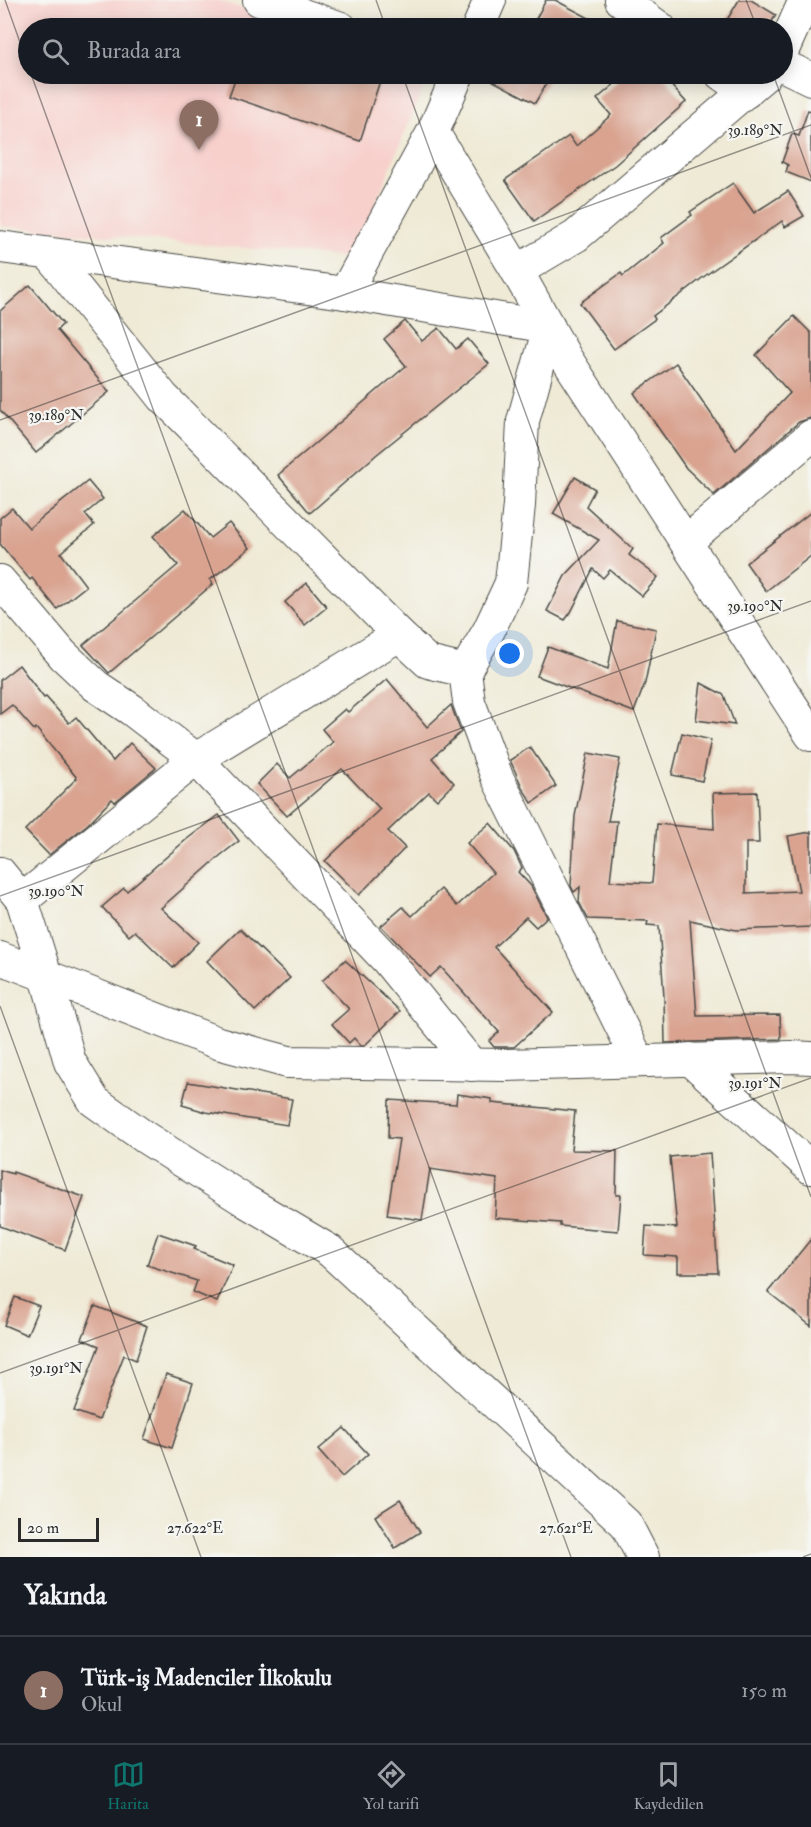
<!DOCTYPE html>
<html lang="tr">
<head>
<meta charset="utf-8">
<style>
	body { margin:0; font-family:"IM FELL Double Pica",serif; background:#242831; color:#f1f3f6 }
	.scale { position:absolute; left:18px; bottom:15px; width:81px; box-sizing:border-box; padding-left:6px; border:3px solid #2b2b2b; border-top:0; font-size:16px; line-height:21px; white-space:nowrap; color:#2b2b2b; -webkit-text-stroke:4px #f6f6f2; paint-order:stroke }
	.you { position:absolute; left:510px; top:654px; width:21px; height:21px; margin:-15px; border:4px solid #fff; border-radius:50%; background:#1a73e8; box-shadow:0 0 0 9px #1a73e833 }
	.badge { display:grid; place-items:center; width:39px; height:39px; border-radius:50%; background:#0f766e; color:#fff; font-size:20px; font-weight:700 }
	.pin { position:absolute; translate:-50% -50px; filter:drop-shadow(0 2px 3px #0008) }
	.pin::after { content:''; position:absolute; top:32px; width:21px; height:18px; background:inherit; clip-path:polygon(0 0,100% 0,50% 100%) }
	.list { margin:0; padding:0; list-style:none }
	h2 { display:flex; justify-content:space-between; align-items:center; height:78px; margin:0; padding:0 24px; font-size:26px }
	h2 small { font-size:20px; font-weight:400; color:#9ea1a6 }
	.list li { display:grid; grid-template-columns:39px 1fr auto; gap:18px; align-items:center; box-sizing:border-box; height:108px; padding:0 24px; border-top:2px solid #363941 }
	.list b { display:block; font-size:22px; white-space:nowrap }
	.list p { margin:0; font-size:20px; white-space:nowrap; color:#9ea1a6 }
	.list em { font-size:20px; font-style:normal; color:#9ea1a6 }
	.icon { flex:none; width:33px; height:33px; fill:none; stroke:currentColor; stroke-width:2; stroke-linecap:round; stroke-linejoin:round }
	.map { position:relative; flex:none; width:811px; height:1557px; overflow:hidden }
	.search { position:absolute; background:#171b24; box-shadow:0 3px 15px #0003; left:18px; right:18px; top:18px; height:66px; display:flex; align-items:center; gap:15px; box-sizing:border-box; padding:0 21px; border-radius:33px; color:#9ea1a6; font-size:22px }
	.sheet { height:186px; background:#171b24 }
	nav { display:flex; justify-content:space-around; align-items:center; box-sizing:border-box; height:84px; border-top:2px solid #363941; background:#171b24; font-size:16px; color:#9ea1a6 }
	nav a { display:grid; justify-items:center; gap:3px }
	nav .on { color:#0f766e }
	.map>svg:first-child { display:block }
</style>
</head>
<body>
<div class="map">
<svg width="811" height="1557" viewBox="0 0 811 1557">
	<rect width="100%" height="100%" fill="#f6f6f2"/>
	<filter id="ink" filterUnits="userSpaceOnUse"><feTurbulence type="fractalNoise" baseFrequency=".0167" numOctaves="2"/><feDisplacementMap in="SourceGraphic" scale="12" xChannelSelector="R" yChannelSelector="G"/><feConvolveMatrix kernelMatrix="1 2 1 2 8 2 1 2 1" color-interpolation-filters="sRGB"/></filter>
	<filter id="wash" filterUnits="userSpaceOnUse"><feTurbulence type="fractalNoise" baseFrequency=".008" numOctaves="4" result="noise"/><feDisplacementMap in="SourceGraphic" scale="24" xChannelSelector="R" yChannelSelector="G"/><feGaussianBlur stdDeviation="1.35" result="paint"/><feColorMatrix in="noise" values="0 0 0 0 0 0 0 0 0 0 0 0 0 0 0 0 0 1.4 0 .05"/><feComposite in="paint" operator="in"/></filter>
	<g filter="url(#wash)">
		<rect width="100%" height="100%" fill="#efead5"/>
		<path fill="#f7d0cc" d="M5,0H217L301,28H28V74H429L353,258L0,226V14Z"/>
		<g id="blocks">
			<g fill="#d9a390">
				<path d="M546,0H555L608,28H531Z"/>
				<path d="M739,0H751L776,15L768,28H722Z"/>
				<path d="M237,74H367L381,78L360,141L229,96Z"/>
				<path d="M480,74H552L535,103Z"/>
				<path d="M626,74H661L686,102L615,165L534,221L505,180L569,136L576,146L611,115L597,99Z"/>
				<path d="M808,110L811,111V182L786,172L788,165L782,162L792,134L799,136Z"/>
				<path d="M733,183L754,213L788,191L804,216L785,227L782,221L710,272L653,316L655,319L614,349L580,303L621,273L623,276L664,243L661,238L692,215L690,212Z"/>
				<path d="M30,285L63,324L57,330L109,392L36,453L0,410V311Z"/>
				<path d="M794,316L811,333V418L799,422L714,495L686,468L634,393L676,363L736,450L790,393L756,355Z"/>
				<path d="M405,321L422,341L439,328L456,349L468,339L489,364L376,455L310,513L278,475L406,366L384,339Z"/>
				<path d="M575,477L595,489L586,506L633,549L629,555L658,577L642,596L610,570L603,578L593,569L571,612L565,620L547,611L565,576L599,540L553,514Z"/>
				<path d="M88,481L103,499L85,514L94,525L61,553L86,586L57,609L32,578L30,580L0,544V518L12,508L29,528Z"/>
				<path d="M185,509L210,538L229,523L250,548L210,580L213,584L109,673L83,645L178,565L153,536Z"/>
				<path d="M811,512V556L766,591L746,563Z"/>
				<path d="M307,583L327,607L305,625L285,602Z"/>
				<path d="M617,621L656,629L645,683L634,712L537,676L548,647L608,669Z"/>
				<path d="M19,665L44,698L46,697L69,723L76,717L113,761L130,743L156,768L115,802L112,799L88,824L49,855L25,830L77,778L36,728L34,730L12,705L0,714V680Z"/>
				<path d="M387,679L427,727L451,705L461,732L432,758L454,783L437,800L429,792L388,831L405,848L359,895L325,861L380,809L342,769L287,816L257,784L277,764L290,778L333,742L322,729L345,709L348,712Z"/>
				<path d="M701,683L724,695L735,725L696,720Z"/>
				<path d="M682,733L711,740L702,781L672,775Z"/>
				<path d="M530,747L556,786L532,803L523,789L510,760Z"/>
				<path d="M588,753L620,759L608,821H617L610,881L652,883L657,824L714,829L713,793L757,792L759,843H746V893L799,891L788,836L811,832V927L736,930L690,920L697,1016L780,1015L781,1039L665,1043L664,997L659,926L647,925L648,921L588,919L579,902L580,887L574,892L571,886L575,816Z"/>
				<path d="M219,815L239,841L221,855L161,908L198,942L173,968L135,931L129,936L102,907L124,888L127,891L187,839Z"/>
				<path d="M490,823L514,851L522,868L518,872L531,886L547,917L536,927L526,917L494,947L553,1012L514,1047H494L489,1041L499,1032L441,967L430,977L381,926L403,907L412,916L441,889L457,906L493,873L467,843Z"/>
				<path d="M240,929L290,978L255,1011L207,961Z"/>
				<path d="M345,960L400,1011L365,1045H360L354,1038L349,1043L332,1024L349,1009L322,981Z"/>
				<path d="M188,1082L292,1099L287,1125L206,1112L182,1105Z"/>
				<path d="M457,1094L492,1099V1103L575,1111L571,1150L617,1151L616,1195H621L618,1231L560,1226V1223L495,1218L497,1179L430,1169L422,1220L387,1215L399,1139L388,1138L389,1100L456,1104Z"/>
				<path d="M710,1153L718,1273H678V1257L644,1255L646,1226L677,1228L670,1157Z"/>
				<path d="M0,1170L13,1174V1172L84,1197L65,1250L0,1226Z"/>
				<path d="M158,1233L196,1246L194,1249L233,1265L217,1302L193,1292L197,1281L147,1265Z"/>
				<path d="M811,1239V1326L768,1292Z"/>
				<path d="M15,1297L39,1306L27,1335L4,1325Z"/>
				<path d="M95,1306L147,1326L136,1360L124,1355L99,1420L74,1411L99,1346L82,1339Z"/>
				<path d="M166,1374L193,1383L172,1448L144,1439Z"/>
				<path d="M344,1428L368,1454L342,1477L318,1450Z"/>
				<path d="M400,1500L420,1532L395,1548L375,1516Z"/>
			</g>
		</g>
	</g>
	<g filter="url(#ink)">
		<use href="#blocks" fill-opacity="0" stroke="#484844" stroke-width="1.5"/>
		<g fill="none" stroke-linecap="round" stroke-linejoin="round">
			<defs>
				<g id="minor">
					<path d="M259,0L341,28"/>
					<path d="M621,0L660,28"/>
					<path d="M478,28L490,0"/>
					<path d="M782,52L805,0"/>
					<path d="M782,65L811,79"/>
					<path d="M721,74L746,92"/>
					<path d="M433,132L517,271L566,358L811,735"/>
					<path d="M0,247L345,293L549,327L523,421L519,505L511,583L489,630L465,671L469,702L497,777L638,1060"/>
					<path d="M49,254L163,397L399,635L428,662L465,671"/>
					<path d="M517,271L576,236L766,74"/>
					<path d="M345,293L433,132L458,74"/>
					<path d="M686,542L811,436"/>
					<path d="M0,581L63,655L96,686L132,710L196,759L387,960L472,1065"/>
					<path d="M0,873L22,900L46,976L70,1062L94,1101L146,1138L247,1202L330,1251L626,1524L643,1557"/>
					<path d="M22,900L196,759L399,635"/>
					<path d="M0,958L218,1043L288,1062L505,1065L791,1057L811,1058"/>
					<path d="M690,1059L811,1168"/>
				</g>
			</defs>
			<use href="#minor" stroke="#484844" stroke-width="34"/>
			<use href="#minor" stroke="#fff" stroke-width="32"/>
		</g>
	</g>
	<path fill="none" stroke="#2b2b2b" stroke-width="1.5" stroke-opacity="0.45" d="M5,0L28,65M376,0L386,28M746,0L757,28M31,74L571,1557M402,74L811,1197M773,74L811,178M0,420L811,125M0,896L811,601M0,1006L201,1557M0,1373L811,1078M803,1557L811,1554"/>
	<g font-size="15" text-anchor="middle" fill="#2b2b2b" stroke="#f6f6f2" stroke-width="4.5" stroke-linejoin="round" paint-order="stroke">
		<text x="755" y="135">39.189°N</text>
		<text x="56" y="420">39.189°N</text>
		<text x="755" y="611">39.190°N</text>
		<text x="56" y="896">39.190°N</text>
		<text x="755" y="1088">39.191°N</text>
		<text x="56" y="1373">39.191°N</text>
		<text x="195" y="1533">27.622°E</text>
		<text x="566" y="1533">27.621°E</text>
	</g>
</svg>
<div class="scale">20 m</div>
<div class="you"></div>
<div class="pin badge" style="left:199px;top:150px;background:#8d6e63">1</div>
<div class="search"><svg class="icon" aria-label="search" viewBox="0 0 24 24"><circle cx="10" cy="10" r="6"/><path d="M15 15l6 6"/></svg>Burada ara</div>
</div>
<section class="sheet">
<h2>Yakında<small></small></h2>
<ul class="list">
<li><span class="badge" style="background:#8d6e63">1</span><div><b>Türk-iş Madenciler İlkokulu</b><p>Okul</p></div><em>150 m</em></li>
</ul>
</section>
<nav>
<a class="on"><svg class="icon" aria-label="map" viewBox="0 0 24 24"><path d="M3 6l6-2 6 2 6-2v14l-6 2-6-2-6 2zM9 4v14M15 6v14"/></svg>Harita</a>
<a><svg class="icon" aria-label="directions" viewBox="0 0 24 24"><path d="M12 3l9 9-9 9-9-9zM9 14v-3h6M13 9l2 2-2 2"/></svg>Yol tarifi</a>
<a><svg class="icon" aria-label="saved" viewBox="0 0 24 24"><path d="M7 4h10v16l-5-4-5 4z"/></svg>Kaydedilen</a>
</nav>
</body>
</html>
